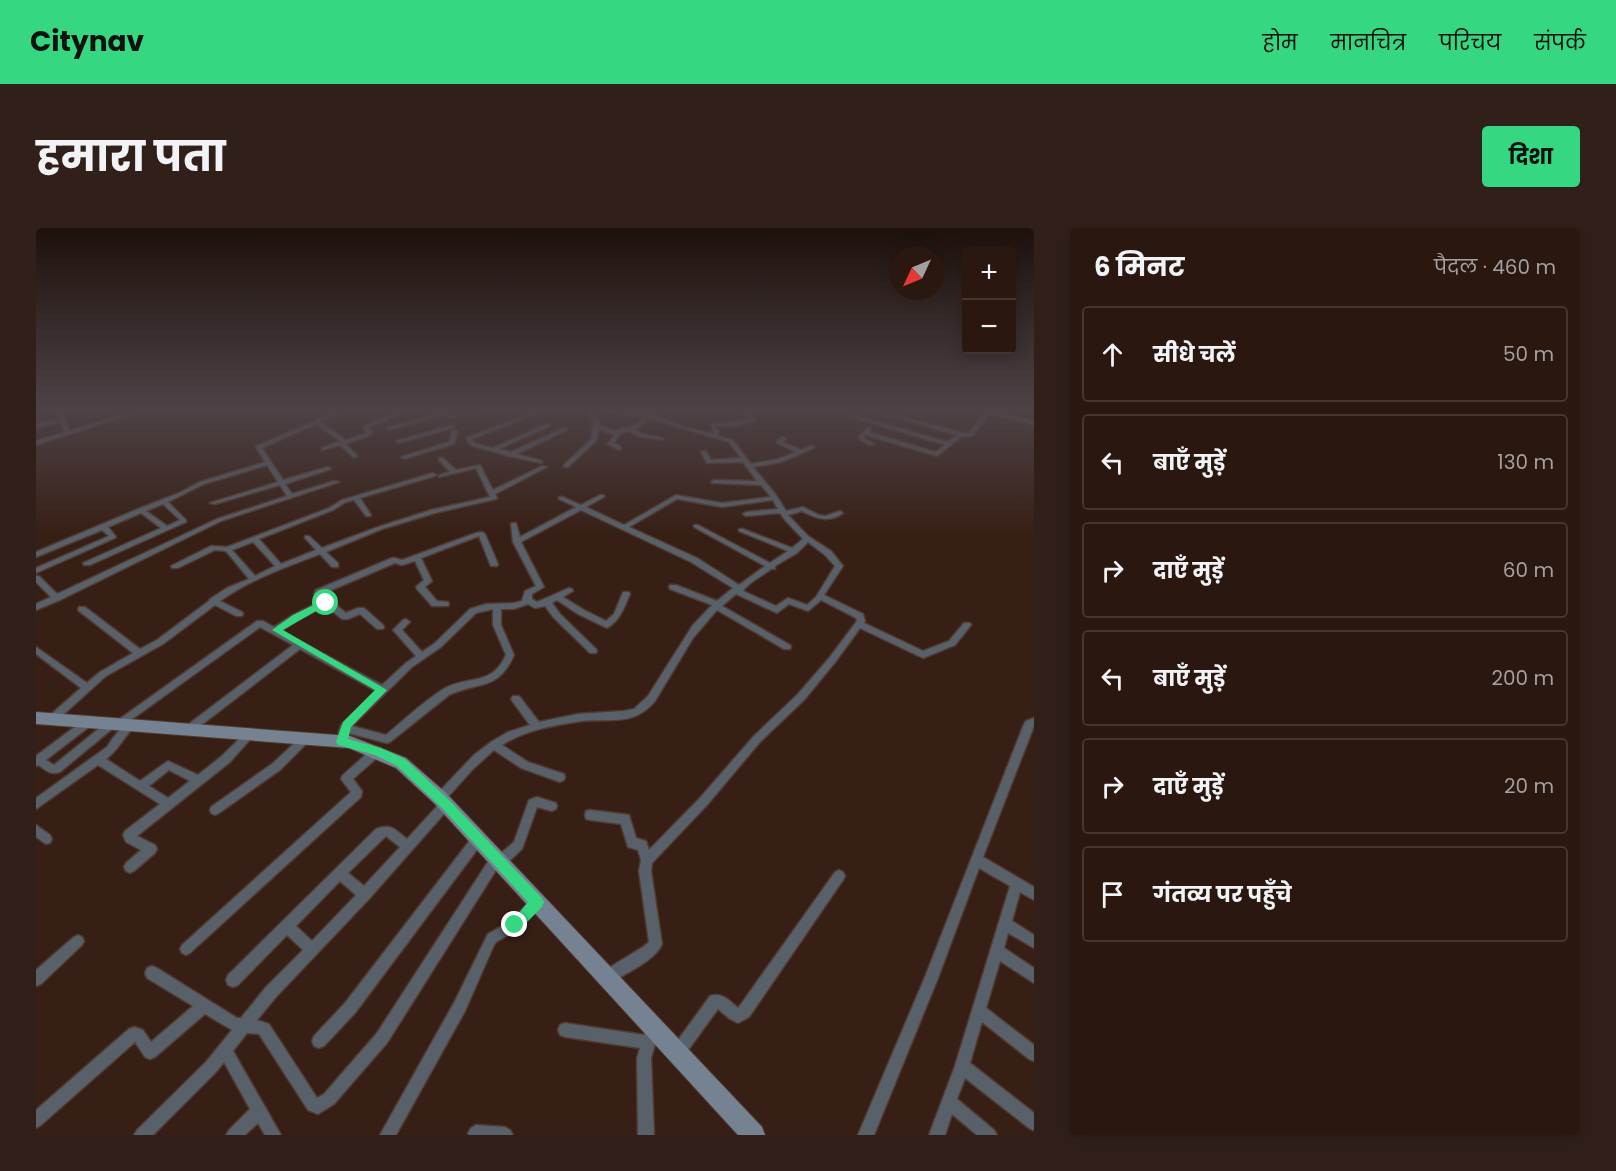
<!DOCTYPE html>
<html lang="hi">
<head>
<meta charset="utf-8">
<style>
	body { margin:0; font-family:Poppins,"Noto Sans Devanagari",sans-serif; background:#312019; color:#f1f3f6 }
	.controls { position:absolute; right:18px; top:18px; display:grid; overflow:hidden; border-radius:6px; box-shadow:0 3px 15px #0003 }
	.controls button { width:54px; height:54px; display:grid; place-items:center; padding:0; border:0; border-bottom:2px solid #453630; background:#291710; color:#f1f3f6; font:30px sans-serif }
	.compass { position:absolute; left:854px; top:18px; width:54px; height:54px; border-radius:50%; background:#291710; box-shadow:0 3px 15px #0003; rotate:226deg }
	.stop { position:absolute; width:18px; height:18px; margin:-14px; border:4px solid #35d881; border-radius:50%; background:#fff }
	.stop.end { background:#35d881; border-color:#fff; box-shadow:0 2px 6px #0008 }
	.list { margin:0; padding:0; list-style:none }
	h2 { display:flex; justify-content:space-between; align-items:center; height:78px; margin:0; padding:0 24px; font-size:26px }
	h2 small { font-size:20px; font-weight:400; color:#a59f9f }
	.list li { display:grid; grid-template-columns:39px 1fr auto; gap:18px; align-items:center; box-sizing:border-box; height:96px; margin:0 12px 12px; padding:0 12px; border:2px solid #453630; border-radius:6px }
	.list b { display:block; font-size:22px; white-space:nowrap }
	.list em { font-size:20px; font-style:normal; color:#a59f9f }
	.icon { flex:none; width:33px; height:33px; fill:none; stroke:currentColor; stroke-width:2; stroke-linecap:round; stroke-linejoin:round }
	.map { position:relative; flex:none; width:998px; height:907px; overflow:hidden; border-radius:6px }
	header { display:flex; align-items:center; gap:36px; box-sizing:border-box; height:84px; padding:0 30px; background:#35d881; color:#111 }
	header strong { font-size:28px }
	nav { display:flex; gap:33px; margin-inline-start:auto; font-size:21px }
	.intro { display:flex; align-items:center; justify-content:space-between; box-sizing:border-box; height:144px; padding:0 36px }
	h1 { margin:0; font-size:42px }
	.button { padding:15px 27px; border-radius:6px; background:#35d881; color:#111; font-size:21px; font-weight:700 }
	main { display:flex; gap:36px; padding:0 36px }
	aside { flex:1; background:#291710; border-radius:6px; box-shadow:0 3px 15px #0003 }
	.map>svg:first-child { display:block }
</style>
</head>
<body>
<header>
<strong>Citynav</strong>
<nav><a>होम</a><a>मानचित्र</a><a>परिचय</a><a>संपर्क</a></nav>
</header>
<div class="intro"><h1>हमारा पता</h1><a class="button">दिशा</a></div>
<main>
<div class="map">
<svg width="998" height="907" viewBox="0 0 998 907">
	<rect width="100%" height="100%" fill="#371f15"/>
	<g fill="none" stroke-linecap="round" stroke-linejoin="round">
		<defs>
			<g id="street">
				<path d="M19,180H24L34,203L107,180H114L0,217V213L29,204L25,194L0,200V196L23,191Z"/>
				<path d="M308,180H314L284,194L310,212L331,205L327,200L330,197L372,180H378L334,199L333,200L337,204L335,207L309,216L321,227V229H317L304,217L286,222V220L304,213L280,196L226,220L247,252L292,239L295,241L249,256L256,266L298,253L303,254L185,293L24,372L0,382V376L15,369L0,354V348H3L21,366L181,291L251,268L244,257L179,276L174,275L242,254L231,237L168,256L132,274L150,292V294L54,337H48L47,335L125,300L105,285L72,299L80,309L79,310L0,345V340L73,308L66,302L0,329V324L102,281L143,265L164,254L229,234L220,219L221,218ZM127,276L144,292L131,298L110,283Z"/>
				<path d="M457,180H468L412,190L409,188Z"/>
				<path d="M509,180H516L436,211L438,215L457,220L510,196H514V198L463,221L475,224L527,200H531V202L481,226L506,233V235L472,228L434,217L430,210Z"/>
				<path d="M549,180H563L621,188L649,199L677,206V203L675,196L699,194L713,191L704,184L709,183L719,191V193L699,198H680L683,203L682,208L697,212L715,236L742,231L760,224L741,215V213L746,209L751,210L747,214L765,222L774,218H778V220L745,234L717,239L740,267L750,283L767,279L783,287L789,288L804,283L807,285C793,295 781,291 766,283L752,287L772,308L795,323L807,338L788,367L827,386L829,393L828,395L887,423L913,413L928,395H934L935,397L919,417L887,430L824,400L800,433L768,472L724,514L671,577L616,635L615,643L626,716C620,732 590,745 576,754L571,756L566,754L564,749L566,744L607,719L613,714L603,643L605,632L602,622L592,619L585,596L554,592L550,591L549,587L550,583L554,582L593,587L600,610L610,613L613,622L663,571L718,508L762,466L794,429L821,393L820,390L785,372L772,383L753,376L741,385L700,366L686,378L754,417L755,419L754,421H748L681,382L657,410L619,473C597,499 575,490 546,493C519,497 489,502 466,517L492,534L528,546L529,549L528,552L524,554L485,540L458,522L437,541L410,571L414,573L415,576L414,579L333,671L240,769L221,792L233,796L281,870L288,866L341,805L457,626L461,624L464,626L478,614L493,572L501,569L520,575L521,578L520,581L516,583L501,579L486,621L468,638L462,639L351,815L298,876L282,886L272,882L223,806L211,805L197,823L245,907H229L222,895L209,907H190L193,902L214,881L188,834L180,844L117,907H98L101,902L170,834L196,802L169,786L119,829L114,831L109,829L99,814L5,897L0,900V882L93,801L98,799L107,802L115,814L157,778L111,750L109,745L111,740L116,738L121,740L201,790H205L230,759L267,722L251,707L202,757L197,759L192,757L190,752L192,747L340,601C356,595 359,602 371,611L404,575L400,573L399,570L400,567L438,527L455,514L472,504L494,497L477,474L475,471L477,468H483L503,494L542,486L588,483L598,481L612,468L657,397L676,377L634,361L633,359L634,357H640L681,373L697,360L655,334L545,282L485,314L508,359L496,366V371L501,374L533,360L536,361L537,363L527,369L548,382L570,393L578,386L587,364H593L594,366C588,379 584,393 571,400L542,386L521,372L516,375L524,386L560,421L561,423L560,425H554L518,390L509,378L499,380L492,376L478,381H465V397L478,427C462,463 444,453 413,467L354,514L351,515L312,505L308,517L305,518L302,517L300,514L305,497L340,463L264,421L155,505L152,506L149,505L147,502L149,499L257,417L224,399L92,494L96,495L98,498L96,501C87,511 81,523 70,531L104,553L132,533L162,547L186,528L210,504L213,503L216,504L218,507L194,534L101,608L119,617L121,621L119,625L98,643L94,645L90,643L88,639L90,635L105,622L90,614L87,607L89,603L124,576L62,537L0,581V570L71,519L77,510L87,498L80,502L76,501L24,544C15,547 10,543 3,537L0,538V528L48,492L51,491L54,492L56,495L54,498L10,532L18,537L71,494L74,493L78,495L221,393H227L238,399L257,387L285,373L278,366L280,362L356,330H359L366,332L440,305L446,304L449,306L462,336L461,338H455L454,336L443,308L385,330L396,353L389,359L401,373L412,374L413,376L412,378H396L381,361L380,359L388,352L379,333L366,337L359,335L286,366L310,385L322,380H328L347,397L348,399L347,401H341L324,386L312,391H306L290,378L263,391L245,403L346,457L370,435L380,428L357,402L367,392L370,391L374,394L366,402L386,424L399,415L434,381L450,376L478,375L486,373L489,363L500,358L477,314L475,296L476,295H480L484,309L540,279L523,271V269H527L545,277L564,267H568V269L550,279L588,297L640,267L686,275L735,269L725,257L676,255L675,254L678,252L721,253L707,234L671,235L665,224L666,223H670L675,232L705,230L693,214L612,190L604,199L598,201L606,206L627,210V212L602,208L593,203L584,206L578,215L585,219V221L583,222L572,216L578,207L563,201L560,213L532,239H528V237L555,211L558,194ZM555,182L607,189L600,197L579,203L563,197L564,194ZM641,271L686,279L737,272L742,281L710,284L707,286L710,288L744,285L749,292L767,311L756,320L707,301H703V303L752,323L734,335L662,297H658V299L729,338L703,357L661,330L593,299ZM772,314L789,327L799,338L780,369L771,377L752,370L740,378L707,363C713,354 726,348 735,341H739V338L761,325ZM457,381V397L470,427C455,460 431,446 406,462C386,475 368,492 350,507L316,498L376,439L405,419L440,385ZM133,542L154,553L132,570L113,558ZM350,608L364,619L328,658L312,645ZM304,653L320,667L276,713L260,698Z"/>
				<path d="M633,180H641L615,187L612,185Z"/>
				<path d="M827,180H834L927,205H933L948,184L935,181V180L952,181L998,193V197L953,185L937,208L925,209L901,228L830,207L828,210L838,216L833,217L822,210L832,199L835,201L832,204L900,224L909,217L812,188L817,187L912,214L921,207Z"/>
				<path d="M0,182L5,183L6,184L0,186Z"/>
				<path d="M410,183L412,184V186L353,202L350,200Z"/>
				<path d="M416,197L419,199L418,200L363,215L360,213Z"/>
				<path d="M419,201L422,203L418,216L368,231L365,229L413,214L416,203Z"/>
				<path d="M403,230H407L420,242L444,237L457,262L506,238L511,239L459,266L461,270L460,271L399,285L346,301L290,324L302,335V339H296L284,326C250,339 213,352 184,373L206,384L207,386L206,388H200L179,377L127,416L70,448L18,495L15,496L12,495L10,492L12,489L45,460L0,426V419L51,455L64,444L97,425L43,383L42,381L43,379H49L104,421L121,412L173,373L174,371L191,360L213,351L190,323L179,322L142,340H136L135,338L175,318L191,319L293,280L306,272L397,245L400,247L399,248L324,270L335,287L334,288H330L318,272L310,274L297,282L223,311L245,336L280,322L269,310V308H273L286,320L342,299L395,282L454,269L440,240L403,249V247L414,244L403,232ZM217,314L239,338L219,348L196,322Z"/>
				<path d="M998,490V498L947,629L998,659V672L984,664L976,693L998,707V720L972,705L968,720L998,740V755L964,733L950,780L998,817V833L993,831L946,794L934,835L998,885V903L993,900L929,850L921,871L958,902L961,907H941L916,886L909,907H893L919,838L974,658L943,640L902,750L838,907H822L889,749L988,496L990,493Z"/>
				<path d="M269,507L272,508L274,511L272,514L244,542L183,585L179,587L175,585L174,582L175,579L236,536L266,508Z"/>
				<path d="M341,519L345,520L346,523L345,526L317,551L326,563L325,569L154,725L150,727L146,725L144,721L146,717L315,564L305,551L306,548L337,520Z"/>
				<path d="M0,597L14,607L16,611L14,615L10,616L0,609Z"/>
				<path d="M442,606L446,607L448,611L446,615L319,785L288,818L283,820L278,818L276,813L278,808L309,775L438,607Z"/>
				<path d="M803,642L807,644L809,648L807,652L713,789L702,795L694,791L682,781L647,829L642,831L637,829L635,824L637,819L674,768C686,764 694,773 702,780L703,779L799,644Z"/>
				<path d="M501,668L505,670L507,674L505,678L483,701L460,714L457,719L429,783L360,907H344L419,773L452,706L475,693L497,670Z"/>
				<path d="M42,707L46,709L48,713L46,717L5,756L0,758V742L38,709Z"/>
				<path d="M617,792L622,794L624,799L615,830L618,907H602L601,830L604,820L529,809L524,807L522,802L524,797L529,795L608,807L612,794Z"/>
				<path d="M440,897L469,899L474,902L477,907H433L432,905L435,900Z"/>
			</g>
			<path id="secondary" d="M0,484L314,508L370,530L410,565L726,899L729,907H702L398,575L360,540L313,520L0,496Z"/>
		</defs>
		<use href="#street" stroke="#513a30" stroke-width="3"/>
		<use href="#secondary" stroke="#513a30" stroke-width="2"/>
		<use href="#street" fill="#58616a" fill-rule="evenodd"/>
		<use href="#secondary" fill="#748291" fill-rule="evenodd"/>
	</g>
	<linearGradient id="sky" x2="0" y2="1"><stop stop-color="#1e110c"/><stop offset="0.59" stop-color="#4d4246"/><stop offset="1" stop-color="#4d4246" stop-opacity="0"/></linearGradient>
	<rect width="998" height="307" fill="url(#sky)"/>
	<path fill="#35d881" d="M286,373L294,375L247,402L351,462L315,499L312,511L345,520L369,531L414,573L506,670L508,674L506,679L484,701L479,703L475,701L473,697L492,674L406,580L361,538L339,527L302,517L300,514L307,494L339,462L236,402L257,387Z"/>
</svg>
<div class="controls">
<button>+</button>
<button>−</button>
</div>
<svg class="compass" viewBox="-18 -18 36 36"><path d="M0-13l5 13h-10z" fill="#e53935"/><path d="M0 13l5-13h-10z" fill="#a59f9f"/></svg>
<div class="stop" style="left:290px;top:375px"></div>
<div class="stop end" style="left:479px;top:697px"></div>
</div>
<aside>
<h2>6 मिनट<small>पैदल · 460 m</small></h2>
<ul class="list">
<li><svg class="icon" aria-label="ahead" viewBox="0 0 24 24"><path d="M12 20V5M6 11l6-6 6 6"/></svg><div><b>सीधे चलें</b></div><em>50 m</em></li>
<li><svg class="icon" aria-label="left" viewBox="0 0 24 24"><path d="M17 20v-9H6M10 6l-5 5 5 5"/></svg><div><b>बाएँ मुड़ें</b></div><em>130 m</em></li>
<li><svg class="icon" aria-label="right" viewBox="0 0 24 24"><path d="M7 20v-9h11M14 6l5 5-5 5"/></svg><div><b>दाएँ मुड़ें</b></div><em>60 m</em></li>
<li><svg class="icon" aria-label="left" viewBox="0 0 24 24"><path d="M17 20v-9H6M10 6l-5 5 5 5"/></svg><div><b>बाएँ मुड़ें</b></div><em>200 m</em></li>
<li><svg class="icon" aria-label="right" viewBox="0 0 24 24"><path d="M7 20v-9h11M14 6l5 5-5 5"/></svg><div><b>दाएँ मुड़ें</b></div><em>20 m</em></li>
<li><svg class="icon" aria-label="arrive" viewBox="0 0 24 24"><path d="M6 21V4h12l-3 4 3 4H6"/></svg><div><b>गंतव्य पर पहुँचे</b></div></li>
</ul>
</aside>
</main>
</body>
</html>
